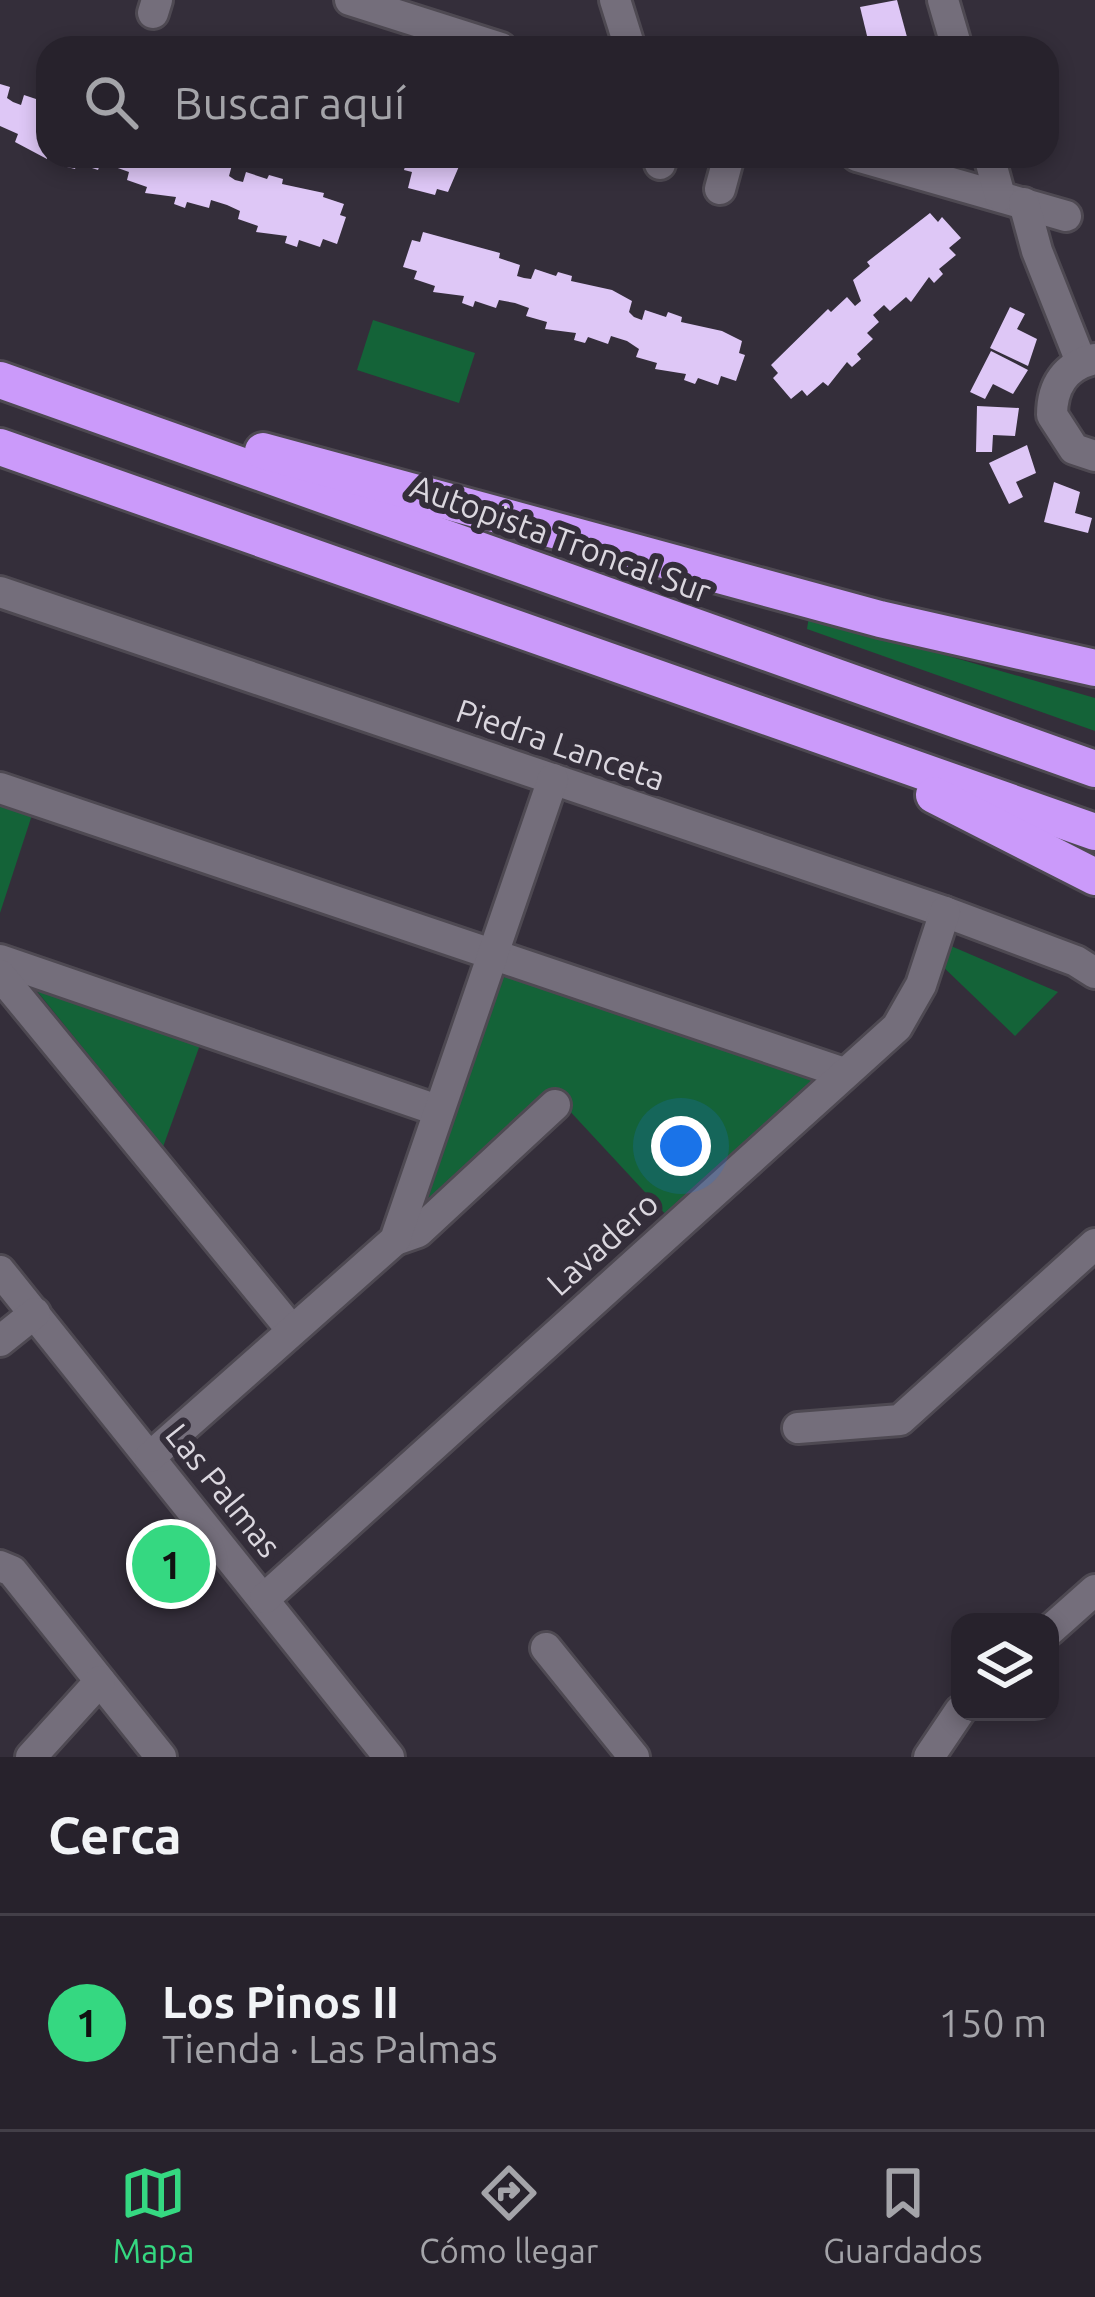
<!DOCTYPE html>
<html lang="es">
<head>
<meta charset="utf-8">
<style>
	body { margin:0; font-family:Ubuntu,sans-serif; background:#2f2a34; color:#f1f3f6 }
	.controls { position:absolute; right:36px; bottom:36px; display:grid; overflow:hidden; border-radius:24px; box-shadow:0 6px 18px #0003 }
	.controls button { width:108px; height:108px; display:grid; place-items:center; padding:0; border:0; border-bottom:3px solid #433f48; background:#27222c; color:#f1f3f6; font:60px sans-serif }
	.you { position:absolute; left:681px; top:1146px; width:42px; height:42px; margin:-30px; border:9px solid #fff; border-radius:50%; background:#1a73e8; box-shadow:0 0 0 18px #1a73e833 }
	.badge { display:grid; place-items:center; width:78px; height:78px; border-radius:50%; background:#35d881; color:#111; font-size:39px; font-weight:700 }
	.pin { position:absolute; translate:-50% -50%; border:6px solid #fff; box-shadow:0 3px 12px #0006 }
	.list { margin:0; padding:0; list-style:none }
	h2 { display:flex; justify-content:space-between; align-items:center; height:156px; margin:0; padding:0 48px; font-size:51px }
	h2 small { font-size:39px; font-weight:400; color:#a4a4a9 }
	.list li { display:grid; grid-template-columns:78px 1fr auto; gap:36px; align-items:center; box-sizing:border-box; height:216px; padding:0 48px; border-top:3px solid #433f48 }
	.list b { display:block; font-size:45px; white-space:nowrap }
	.list p { margin:0; font-size:39px; white-space:nowrap; color:#a4a4a9 }
	.list em { font-size:39px; font-style:normal; color:#a4a4a9 }
	.icon { flex:none; width:66px; height:66px; fill:none; stroke:currentColor; stroke-width:2; stroke-linecap:round; stroke-linejoin:round }
	.map { position:relative; flex:none; width:1095px; height:1757px; overflow:hidden }
	.search { position:absolute; background:#27222c; box-shadow:0 6px 18px #0003; left:36px; right:36px; top:36px; height:132px; display:flex; align-items:center; gap:30px; box-sizing:border-box; padding:0 42px; border-radius:36px; color:#a4a4a9; font-size:45px }
	.sheet { height:372px; background:#27222c }
	nav { display:flex; justify-content:space-around; align-items:center; box-sizing:border-box; height:168px; border-top:3px solid #433f48; background:#27222c; font-size:33px; color:#a4a4a9 }
	nav a { display:grid; justify-items:center; gap:6px }
	nav .on { color:#35d881 }
	.map>svg:first-child { display:block }
</style>
</head>
<body>
<div class="map">
<svg width="1095" height="1757" viewBox="0 0 1095 1757">
	<rect width="100%" height="100%" fill="#342e3a"/>
	<g fill="#146338">
		<path d="M373,320L475,353L459,403L357,370Z"/>
		<path d="M809,616L1095,698V731L807,629Z"/>
		<path d="M0,804L32,815L0,913Z"/>
		<path d="M944,943L1058,992L1015,1036L937,961Z"/>
		<path d="M503,974L819,1077L669,1218L553,1093L423,1213Z"/>
		<path d="M32,985L201,1042L163,1147Z"/>
	</g>
	<g fill="#dec7f6">
		<path d="M897,0L910,48H870L860,7Z"/>
		<path d="M0,84L10,87L7,98L13,102L21,105L24,95L48,103L47,159L15,142L18,134L0,126Z"/>
		<path d="M66,156H212L232,165L229,176L235,180L243,182L246,172L267,179L269,175L283,179L282,184L324,193L323,197L344,204L340,215L346,217L337,244L323,239L320,247L299,240L297,247L285,243L287,236L256,232L258,226L238,219L240,211L227,205L211,200L209,208L187,202L185,208L174,204L176,197L145,193L147,187L127,180L129,172L101,162L98,170L77,163L75,169L63,166Z"/>
		<path d="M408,156H461L463,157L448,192L437,189L435,195L408,188L412,172L404,170Z"/>
		<path d="M930,213L938,222L942,217L961,238L949,248L956,255L939,269L943,274L934,283L929,277L911,302L906,297L890,311L884,305L873,315L879,322L867,333L873,339L857,354L861,359L852,367L847,362L828,386L823,382L807,396L802,390L791,399L773,378L778,373L771,365L828,309L831,312L847,297L855,306L861,301L853,280L870,266L867,262Z"/>
		<path d="M423,232L500,253L499,258L520,265L517,276L524,278L531,279L535,269L556,276L558,272L572,276L571,281L612,290L632,301L629,312L634,317L642,320L645,310L666,317L668,312L682,317L681,322L722,331L742,341L739,353L745,355L736,381L721,376L718,385L698,378L695,384L684,380L686,374L655,369L657,363L636,357L639,349L627,341L611,336L608,344L588,337L585,343L574,340L576,333L545,329L547,322L526,316L529,308L515,303L499,300L496,308L475,301L473,307L462,303L464,296L433,292L435,286L414,279L417,271L403,267L412,240L420,242Z"/>
		<path d="M1010,307L1025,314L1017,329L1037,339L1028,366L990,348Z"/>
		<path d="M991,351L1028,370L1013,394L993,384L985,399L970,392Z"/>
		<path d="M977,406L1019,408L1015,436L993,435L992,452H976Z"/>
		<path d="M1027,445L1036,473L1016,482L1023,497L1009,504L989,463Z"/>
		<path d="M1054,482L1080,492L1075,513L1092,518L1088,533L1044,522Z"/>
	</g>
	<g fill="none" stroke-linecap="round" stroke-linejoin="round">
		<defs>
			<g id="minor">
				<path d="M350,0L501,48"/>
				<path d="M615,0L630,48"/>
				<path d="M943,0L957,48"/>
				<path d="M153,13L157,0"/>
				<path d="M857,156L1066,216"/>
				<path d="M989,156L1000,196"/>
				<path d="M660,164L662,156"/>
				<path d="M720,189L729,156"/>
				<path d="M1024,203L1037,251L1081,362"/>
				<path d="M1095,359C1065,365 1052,386 1052,415L1074,449L1095,456"/>
				<path d="M0,592L945,912L1076,961L1095,973"/>
				<path d="M0,788L844,1073"/>
				<path d="M0,960L437,1110"/>
				<path d="M0,975L290,1328"/>
				<path d="M395,1240L418,1232L555,1105"/>
				<path d="M0,1271L389,1757"/>
				<path d="M0,1341L35,1313"/>
				<path d="M798,1428L900,1420L1095,1244"/>
				<path d="M150,1457L395,1240L553,779"/>
				<path d="M0,1566L12,1571L161,1757"/>
				<path d="M265,1598L897,1027L921,985L945,912"/>
				<path d="M1050,1630L1095,1590"/>
				<path d="M546,1648L634,1757"/>
				<path d="M31,1757L100,1681"/>
				<path d="M929,1757L960,1711"/>
			</g>
			<g id="highway">
				<path d="M0,380L1095,769"/>
				<path d="M0,447L1095,832"/>
				<path d="M263,451L880,619L1095,668"/>
				<path d="M934,795L1095,877"/>
			</g>
		</defs>
		<use href="#minor" stroke="#4e4952" stroke-width="36"/>
		<use href="#highway" stroke="#4e4952" stroke-width="42"/>
		<use href="#minor" stroke="#746e7b" stroke-width="30"/>
		<use href="#highway" stroke="#cb9afa" stroke-width="36"/>
	</g>
	<g text-anchor="middle" dominant-baseline="central" stroke-width="12" stroke-linejoin="round" paint-order="stroke">
		<g font-size="33" fill="#dbd7df" stroke="#342e3a">
			<text transform="translate(561 538) rotate(20)">Autopista Troncal Sur</text>
			<text transform="translate(561 744) rotate(19)">Piedra Lanceta</text>
			<text transform="translate(602 1243) rotate(-42)">Lavadero</text>
			<text transform="translate(224 1490) rotate(51)">Las Palmas</text>
		</g>
	</g>
</svg>
<div class="controls">
<button><svg class="icon" aria-label="layers" viewBox="0 0 24 24"><path d="M12 4l9 5-9 5-9-5zM3 14l9 5 9-5"/></svg></button>
</div>
<div class="you"></div>
<div class="pin badge" style="left:171px;top:1564px">1</div>
<div class="search"><svg class="icon" aria-label="search" viewBox="0 0 24 24"><circle cx="10" cy="10" r="6"/><path d="M15 15l6 6"/></svg>Buscar aquí</div>
</div>
<section class="sheet">
<h2>Cerca<small></small></h2>
<ul class="list">
<li><span class="badge">1</span><div><b>Los Pinos II</b><p>Tienda · Las Palmas</p></div><em>150 m</em></li>
</ul>
</section>
<nav>
<a class="on"><svg class="icon" aria-label="map" viewBox="0 0 24 24"><path d="M3 6l6-2 6 2 6-2v14l-6 2-6-2-6 2zM9 4v14M15 6v14"/></svg>Mapa</a>
<a><svg class="icon" aria-label="directions" viewBox="0 0 24 24"><path d="M12 3l9 9-9 9-9-9zM9 14v-3h6M13 9l2 2-2 2"/></svg>Cómo llegar</a>
<a><svg class="icon" aria-label="saved" viewBox="0 0 24 24"><path d="M7 4h10v16l-5-4-5 4z"/></svg>Guardados</a>
</nav>
</body>
</html>
